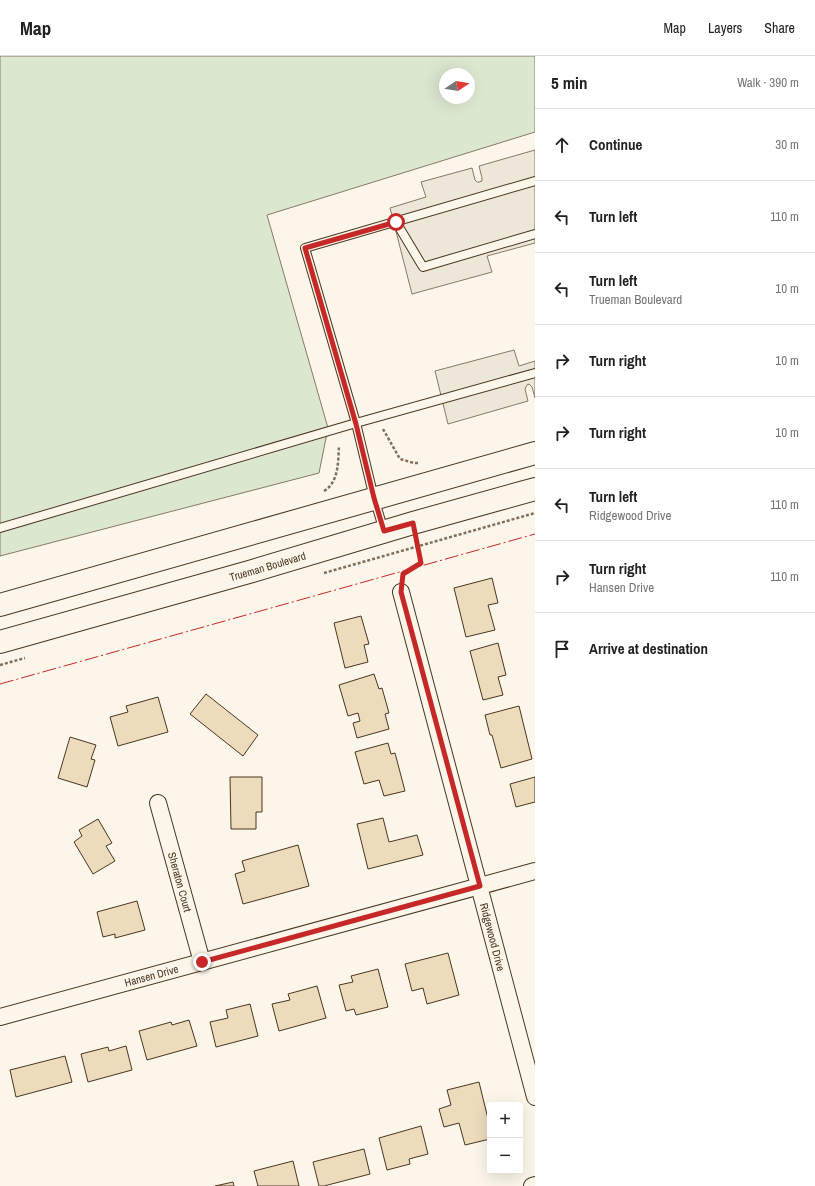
<!DOCTYPE html>
<html lang="en">
<head>
<meta charset="utf-8">
<style>
	body { margin:0; font-family:"Archivo Narrow",sans-serif; background:#f2f2f2; color:#222 }
	.controls { position:absolute; right:12px; bottom:12px; display:grid; overflow:hidden; border-radius:4px; box-shadow:0 4px 16px #0002 }
	.controls button { width:36px; height:36px; display:grid; place-items:center; padding:0; border:0; border-bottom:1px solid #e0e0e0; background:#fff; color:#222; font:20px sans-serif }
	.compass { position:absolute; left:439px; top:12px; width:36px; height:36px; border-radius:50%; background:#fff; box-shadow:0 4px 16px #0002; rotate:78deg }
	.stop { position:absolute; width:12px; height:12px; margin:-9px; border:3px solid #c62828; border-radius:50%; background:#fff }
	.stop.end { background:#c62828; border-color:#fff; box-shadow:0 1px 4px #0008 }
	.list { margin:0; padding:0; list-style:none }
	h2 { display:flex; justify-content:space-between; align-items:center; height:52px; margin:0; padding:0 16px; font-size:17px }
	h2 small { font-size:13px; font-weight:400; color:#767676 }
	.list li { display:grid; grid-template-columns:26px 1fr auto; gap:12px; align-items:center; box-sizing:border-box; height:72px; padding:0 16px; border-top:1px solid #e0e0e0 }
	.list b { display:block; font-size:15px; white-space:nowrap }
	.list p { margin:0; font-size:13px; white-space:nowrap; color:#767676 }
	.list em { font-size:13px; font-style:normal; color:#767676 }
	.icon { flex:none; width:22px; height:22px; fill:none; stroke:currentColor; stroke-width:2; stroke-linecap:round; stroke-linejoin:round }
	.map { position:relative; flex:none; width:535px; height:1130px; overflow:hidden }
	header { display:flex; align-items:center; gap:24px; box-sizing:border-box; height:56px; padding:0 20px; background:#fff; border-bottom:1px solid #e0e0e0 }
	header strong { font-size:19px }
	nav { display:flex; gap:22px; margin-inline-start:auto; font-size:14px }
	main { display:flex }
	aside { flex:1; background:#fff }
	.map>svg:first-child { display:block }
</style>
</head>
<body>
<header>
<strong>Map</strong>
<nav><a>Map</a><a>Layers</a><a>Share</a></nav>
</header>
<main>
<div class="map">
<svg width="535" height="1130" viewBox="0 0 535 1130">
	<rect width="100%" height="100%" fill="#fbf6e9"/>
	<path fill="#dce7d0" stroke="#887966" fill-rule="evenodd" d="M0,0H535V76L267,159L328,372L319,417L0,500ZM445,18H469V42H445Z"/>
	<g fill="#ede7d9" stroke="#887966">
		<path d="M535,94V187L487,200L492,216L412,238L390,152L426,141L421,126L472,112L475,124L477,126H479L482,125V122L479,110Z"/>
		<path d="M514,294L519,310L535,305V342L532,331L529,328L527,329L525,333L528,345L448,368L435,315Z"/>
	</g>
	<g fill="#ecdcbc" stroke="#4a3520">
		<path d="M492,522L498,547L488,549L495,574L466,581L454,532Z"/>
		<path d="M361,560L369,588L364,589L368,606L345,612L334,567Z"/>
		<path d="M498,587L506,619L498,621L503,639L483,644L470,595Z"/>
		<path d="M374,618L379,633L382,632L389,657L385,658L389,673L357,682L353,667L360,665L358,657L348,660L339,629Z"/>
		<path d="M206,638L258,679L243,700L190,658Z"/>
		<path d="M158,641L168,676L118,690L110,661L128,656L126,650Z"/>
		<path d="M519,650L532,703L501,712L492,679H490L485,659Z"/>
		<path d="M70,681L96,689L91,703L95,704L87,731L58,722Z"/>
		<path d="M388,687L391,698L395,697L405,735L384,740L379,724L364,728L355,696Z"/>
		<path d="M230,721H262V756H256V773H231Z"/>
		<path d="M535,721V746L516,751L510,728Z"/>
		<path d="M383,762L389,786L417,779L423,799L368,813L357,768Z"/>
		<path d="M98,763L112,787L106,790L115,805L93,818L74,786L82,780L79,774Z"/>
		<path d="M298,789L309,830L243,848L235,818L245,815L242,805Z"/>
		<path d="M137,845L145,874L115,882V878L103,881L97,856Z"/>
		<path d="M448,897L459,939L427,948L423,932L412,935L405,908Z"/>
		<path d="M378,913L388,951L356,959L354,953L346,955L339,929L353,926L351,920Z"/>
		<path d="M317,930L326,962L279,975L272,948L290,944L288,938Z"/>
		<path d="M250,948L258,980L216,991L210,966L228,962L226,954Z"/>
		<path d="M189,964L197,990L147,1004L139,975L171,966L172,969Z"/>
		<path d="M126,990L132,1014L88,1026L81,998L108,991L109,995Z"/>
		<path d="M65,1000L72,1026L16,1041L10,1014Z"/>
		<path d="M479,1026L490,1071V1083L465,1089L459,1067L444,1071L439,1053L451,1049L447,1034Z"/>
		<path d="M421,1070L428,1098L409,1103L410,1108L387,1114L379,1082Z"/>
		<path d="M364,1093L370,1118L324,1130H319L313,1106Z"/>
		<path d="M293,1105L299,1130H258L254,1115Z"/>
		<path d="M233,1126L234,1130H215Z"/>
	</g>
	<g fill="none" stroke-linecap="round" stroke-linejoin="round">
		<defs>
			<g id="service">
				<path d="M396,166L423,211L535,178"/>
				<path d="M0,472L356,367L535,317"/>
				<path d="M384,475L374,442L356,367L305,192L535,125"/>
			</g>
			<g id="minor">
				<path id="s1" d="M401,536L535,1041"/>
				<path id="s2" d="M158,747L202,906"/>
				<path id="s3" d="M0,961L535,815"/>
				<path d="M532,1130L535,1129"/>
			</g>
			<g id="secondary">
				<path d="M0,549L535,397"/>
				<path id="s4" d="M0,586L249,516L413,467L535,433"/>
			</g>
		</defs>
		<use href="#service" stroke="#4a3520" stroke-width="10"/>
		<use href="#minor" stroke="#4a3520" stroke-width="18"/>
		<use href="#secondary" stroke="#4a3520" stroke-width="24"/>
		<g stroke="#7f6f5c" stroke-width="2.5" stroke-dasharray="3 2" stroke-linecap="butt">
			<path d="M383,373L400,403L414,407H420"/>
			<path d="M324,435C339,426 338,406 339,390"/>
			<path d="M324,517L535,457"/>
			<path d="M403,519L421,507L418,488"/>
			<path d="M0,609L25,602"/>
		</g>
		<use href="#service" stroke="#fbf6e9" stroke-width="8"/>
		<use href="#minor" stroke="#fbf6e9" stroke-width="16"/>
		<use href="#secondary" stroke="#fbf6e9" stroke-width="22"/>
		<path stroke="#c62828" stroke-width="1" stroke-dasharray="14 3 2 3" stroke-linecap="butt" d="M0,628L535,478"/>
	</g>
	<g fill="none" stroke-linecap="round" stroke-linejoin="round">
		<path stroke="#c62828" stroke-width="5" d="M202,906L480,830L401,536L403,518L421,507L413,467L384,475L374,442L356,368L305,192L396,166"/>
	</g>
	<g text-anchor="middle" dominant-baseline="central" stroke-width="3" stroke-linejoin="round" paint-order="stroke">
		<g font-size="11" fill="#4a3520" stroke="#fbf6e9">
			<text stroke="none"><textPath href="#s4" startOffset="278">Trueman Boulevard</textPath></text>
			<text stroke="none"><textPath href="#s2" startOffset="82">Sheraton Court</textPath></text>
			<text stroke="none"><textPath href="#s1" startOffset="357">Ridgewood Drive</textPath></text>
			<text stroke="none"><textPath href="#s3" startOffset="157">Hansen Drive</textPath></text>
		</g>
	</g>
</svg>
<div class="controls">
<button>+</button>
<button>−</button>
</div>
<svg class="compass" viewBox="-18 -18 36 36"><path d="M0-13l5 13h-10z" fill="#e53935"/><path d="M0 13l5-13h-10z" fill="#767676"/></svg>
<div class="stop" style="left:396px;top:166px"></div>
<div class="stop end" style="left:202px;top:906px"></div>
</div>
<aside>
<h2>5 min<small>Walk · 390 m</small></h2>
<ul class="list">
<li><svg class="icon" aria-label="ahead" viewBox="0 0 24 24"><path d="M12 20V5M6 11l6-6 6 6"/></svg><div><b>Continue</b></div><em>30 m</em></li>
<li><svg class="icon" aria-label="left" viewBox="0 0 24 24"><path d="M17 20v-9H6M10 6l-5 5 5 5"/></svg><div><b>Turn left</b></div><em>110 m</em></li>
<li><svg class="icon" aria-label="left" viewBox="0 0 24 24"><path d="M17 20v-9H6M10 6l-5 5 5 5"/></svg><div><b>Turn left</b><p>Trueman Boulevard</p></div><em>10 m</em></li>
<li><svg class="icon" aria-label="right" viewBox="0 0 24 24"><path d="M7 20v-9h11M14 6l5 5-5 5"/></svg><div><b>Turn right</b></div><em>10 m</em></li>
<li><svg class="icon" aria-label="right" viewBox="0 0 24 24"><path d="M7 20v-9h11M14 6l5 5-5 5"/></svg><div><b>Turn right</b></div><em>10 m</em></li>
<li><svg class="icon" aria-label="left" viewBox="0 0 24 24"><path d="M17 20v-9H6M10 6l-5 5 5 5"/></svg><div><b>Turn left</b><p>Ridgewood Drive</p></div><em>110 m</em></li>
<li><svg class="icon" aria-label="right" viewBox="0 0 24 24"><path d="M7 20v-9h11M14 6l5 5-5 5"/></svg><div><b>Turn right</b><p>Hansen Drive</p></div><em>110 m</em></li>
<li><svg class="icon" aria-label="arrive" viewBox="0 0 24 24"><path d="M6 21V4h12l-3 4 3 4H6"/></svg><div><b>Arrive at destination</b></div></li>
</ul>
</aside>
</main>
</body>
</html>
